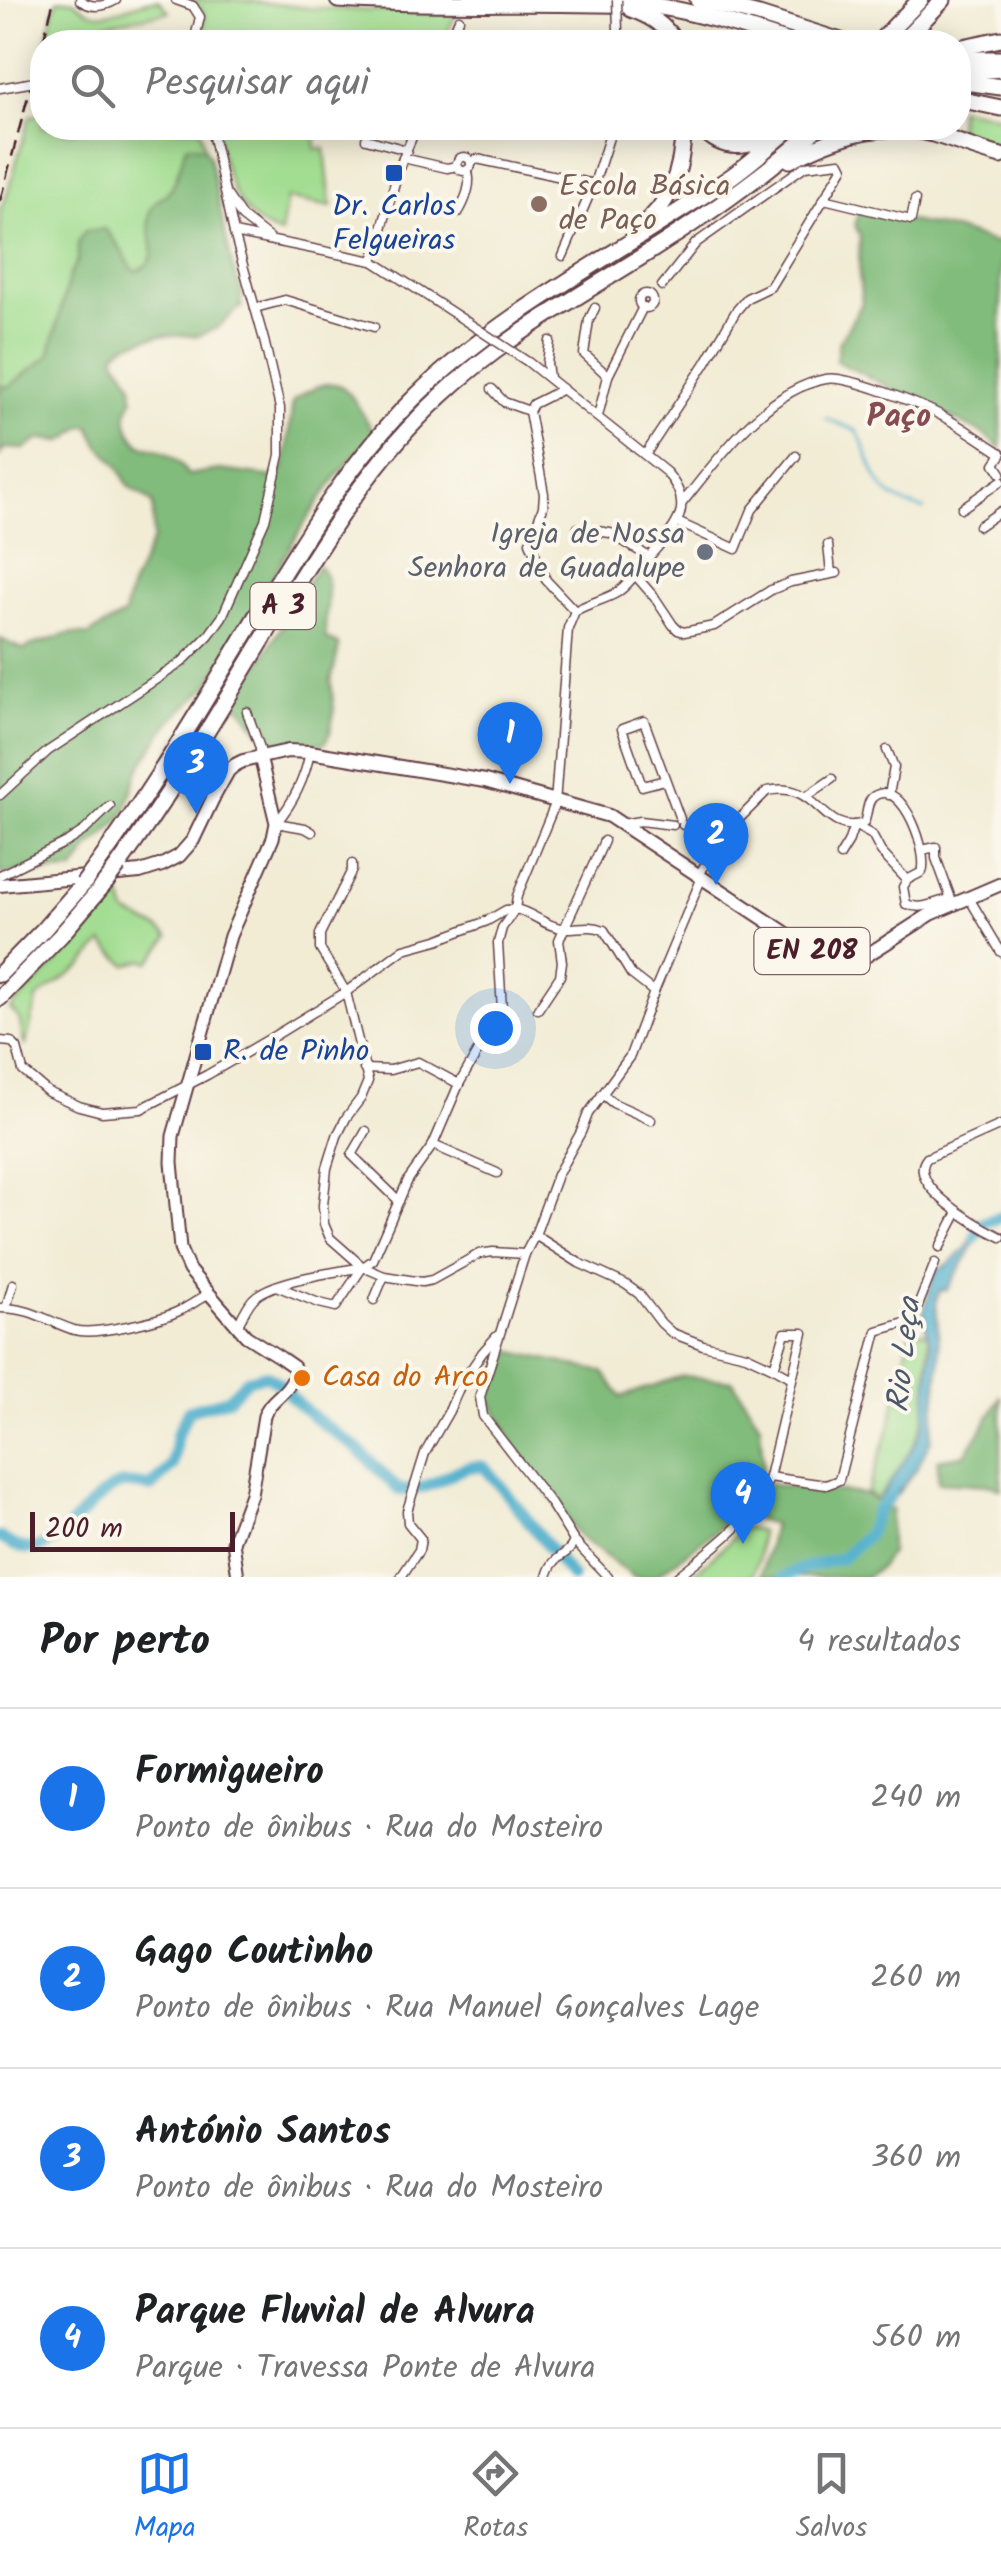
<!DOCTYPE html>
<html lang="pt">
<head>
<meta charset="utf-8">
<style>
	body { margin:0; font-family:Kalam,sans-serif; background:#f6f6f6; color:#202124 }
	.scale { position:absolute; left:30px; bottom:25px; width:205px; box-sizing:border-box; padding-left:10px; border:5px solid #4a1f2b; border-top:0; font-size:28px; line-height:35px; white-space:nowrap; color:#4a1f2b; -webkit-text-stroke:8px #fbf7ec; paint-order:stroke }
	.you { position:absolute; left:495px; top:1028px; width:35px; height:35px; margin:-25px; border:8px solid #fff; border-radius:50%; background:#1a73e8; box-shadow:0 0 0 15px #1a73e833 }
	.badge { display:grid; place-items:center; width:65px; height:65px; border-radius:50%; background:#1a73e8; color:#fff; font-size:32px; font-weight:700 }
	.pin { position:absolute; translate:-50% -82px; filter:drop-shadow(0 2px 5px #0008) }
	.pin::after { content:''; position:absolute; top:52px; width:35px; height:30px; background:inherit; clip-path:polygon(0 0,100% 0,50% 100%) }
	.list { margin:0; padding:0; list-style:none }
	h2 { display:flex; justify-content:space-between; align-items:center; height:130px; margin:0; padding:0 40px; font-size:42px }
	h2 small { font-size:32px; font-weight:400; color:#757577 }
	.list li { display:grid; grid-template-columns:65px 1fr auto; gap:30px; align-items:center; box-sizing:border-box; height:180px; padding:0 40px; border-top:2px solid #e0e0e0 }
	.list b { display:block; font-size:38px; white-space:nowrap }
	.list p { margin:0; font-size:32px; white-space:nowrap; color:#757577 }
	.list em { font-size:32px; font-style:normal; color:#757577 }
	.icon { flex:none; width:55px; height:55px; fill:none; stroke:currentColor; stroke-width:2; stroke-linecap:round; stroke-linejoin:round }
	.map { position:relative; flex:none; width:1001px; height:1577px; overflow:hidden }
	.search { position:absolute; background:#fff; box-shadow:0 5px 25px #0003; left:30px; right:30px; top:30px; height:110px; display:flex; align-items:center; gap:25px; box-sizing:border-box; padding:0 35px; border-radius:40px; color:#757577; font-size:38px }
	.sheet { height:850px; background:#fff }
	nav { display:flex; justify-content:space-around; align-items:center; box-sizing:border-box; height:140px; border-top:2px solid #e0e0e0; background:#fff; font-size:28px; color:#757577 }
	nav a { display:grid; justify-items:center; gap:5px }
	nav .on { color:#1a73e8 }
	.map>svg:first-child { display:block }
</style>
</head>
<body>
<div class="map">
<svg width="1001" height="1577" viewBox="0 0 1001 1577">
	<rect width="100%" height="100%" fill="#fbf7ec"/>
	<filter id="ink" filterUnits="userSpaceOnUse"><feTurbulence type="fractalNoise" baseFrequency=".01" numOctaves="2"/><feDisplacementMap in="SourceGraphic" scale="20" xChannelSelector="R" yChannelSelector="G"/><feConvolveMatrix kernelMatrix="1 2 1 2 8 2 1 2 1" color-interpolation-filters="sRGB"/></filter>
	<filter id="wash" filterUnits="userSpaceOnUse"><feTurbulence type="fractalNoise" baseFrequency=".0048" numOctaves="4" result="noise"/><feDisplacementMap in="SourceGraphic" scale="40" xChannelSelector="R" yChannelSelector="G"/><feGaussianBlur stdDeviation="2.25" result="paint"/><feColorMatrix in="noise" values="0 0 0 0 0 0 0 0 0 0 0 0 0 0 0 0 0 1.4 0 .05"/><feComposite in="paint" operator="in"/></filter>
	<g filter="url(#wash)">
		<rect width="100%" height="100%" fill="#f2ecd5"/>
		<g fill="#a2dd91" stroke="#767e5e" stroke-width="2.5">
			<path d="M57,0H74C101,31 127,0 158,0L169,12L65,32L60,41L46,42Z"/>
			<path d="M183,0H239L309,8L456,14L443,42H201L205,18L202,9Z"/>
			<path d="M959,108L1001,116V150L930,128H958Z"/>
			<path d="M42,114V128H61L64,132L99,128H200L242,308L118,344L97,357L70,438L0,433V209L6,197L30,116Z"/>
			<path d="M216,128H324L325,133L315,135L316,149H325L331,207L287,198L281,234C234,221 224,170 216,128Z"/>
			<path d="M119,891L126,913L158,928L169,937L150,962L143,960L127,965L102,943L82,966L38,997L25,1047L19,1018L10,1009L68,951Z"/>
			<path d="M911,1330L928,1333C930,1355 928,1402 923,1422C916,1450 893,1476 878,1499L867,1493L890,1427Z"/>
			<path d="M745,1527L760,1531L759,1557L752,1577H690Z"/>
		</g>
		<g fill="#81bc7b" stroke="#666e53" stroke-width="2.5">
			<path d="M194,145L204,148L209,156L232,266L242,293L239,308L217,328L198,336L165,335L147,338L125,345L116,353V359L132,383L133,399C122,413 126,432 140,444C143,447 152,448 156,449C170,454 182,461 187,475L220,470L274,477L284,469L293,401C345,365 346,390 374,432L336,477L302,527L208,686L171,720L151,750L138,771L125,813L105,835L90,847L74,871L0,874V639L24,650C33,643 37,644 47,641C66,635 68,631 88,636C94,630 115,621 124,615L130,590L153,539V508L152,503L144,496L129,487L116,463L99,445L90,426H83L63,441L40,439L24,449L4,448L0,455V386L8,387L49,356L70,274L78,260V242L85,231L105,229L116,242L132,268L136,271C166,259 145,237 149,215C151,200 168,197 173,185C179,173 182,158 186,146Z"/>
			<path d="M859,211C904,222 949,224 992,243L1001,241V448L982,433L836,361L839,343L862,303L859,275L860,234C853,227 856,220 859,211Z"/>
			<path d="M318,565C338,586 321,614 326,639L338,644L339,647L331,681L334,712L330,733L324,744L317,743L273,748L241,708L235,704Z"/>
			<path d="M509,1351L603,1372L621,1397L682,1376L733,1381L760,1425L763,1465L759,1485L739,1513L654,1577H634L580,1537L516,1449L488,1396Z"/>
			<path d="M1001,1395V1489L992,1485L938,1482V1460L965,1454L985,1424Z"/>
			<path d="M769,1483L781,1486L865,1494L892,1511L890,1515V1553L881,1566L866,1577H761L773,1525L753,1518Z"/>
		</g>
		<path fill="#4eaecc" stroke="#4c667c" stroke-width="2.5" d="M976,1227L982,1231L947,1290L940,1291L936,1300L940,1359L931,1440L915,1471L883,1512L879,1500L915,1444L924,1424L931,1347L923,1314L935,1271C954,1263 971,1247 976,1227Z"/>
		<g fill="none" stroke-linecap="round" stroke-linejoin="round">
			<path stroke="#4eaecc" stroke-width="2.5" d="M825,418L857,431C877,471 873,499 924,509"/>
			<g stroke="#4eaecc" stroke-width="12">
				<path d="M975,1237L983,1223L1001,1217"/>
				<path d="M0,1537C53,1577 76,1503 119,1485C128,1482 141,1486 151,1487L172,1466L177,1434L189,1410L228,1399L247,1380L266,1375L280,1384L297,1403L321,1423L357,1448L399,1490C434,1494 456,1461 484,1467C516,1501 542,1541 572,1577"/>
				<path d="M784,1577L804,1568L842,1558L868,1534L876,1512L890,1496"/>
			</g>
		</g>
	</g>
	<g filter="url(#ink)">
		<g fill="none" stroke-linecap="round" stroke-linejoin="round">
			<defs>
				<g id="street">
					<path d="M80,0C92,9 104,7 116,0"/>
					<path d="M176,0L193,6L200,17L194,42"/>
					<path d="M449,42L459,19"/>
					<path d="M618,42V31"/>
					<path d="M0,88L23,84"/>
					<path d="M595,128L611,131"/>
					<path d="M366,139L407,150"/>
					<circle cx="464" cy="164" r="7"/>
					<path d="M403,158L447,168L457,166"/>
					<path d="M471,162L477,159L594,184"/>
					<path d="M227,195L242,217L269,238"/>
					<path d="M824,199L911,220L915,200"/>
					<path d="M458,213C465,202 473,182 467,170"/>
					<path d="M234,233L373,261L464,320"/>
					<path d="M563,256L594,184L612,128"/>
					<path d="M373,261L399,168L416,128"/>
					<circle cx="646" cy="301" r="7"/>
					<path d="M255,308L285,300L374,327"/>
					<path d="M595,308L589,320L584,354L608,376"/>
					<path d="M549,378L547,363L550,341"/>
					<path d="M492,389L504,402L529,411"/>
					<path d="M563,389L533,404L529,411L544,494L543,507L530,542L546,580L575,611"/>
					<path d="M598,416L608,376L643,307"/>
					<path d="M645,455L705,364L736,311L747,298L770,287L843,168L840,162L805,166L696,243L662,286"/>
					<path d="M1001,455L995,464L1001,473"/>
					<path d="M683,502C718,459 767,389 826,379C847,375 922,405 942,416C963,427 982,441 1001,453"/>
					<path d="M962,508L1001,481"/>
					<path d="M677,522L736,549L752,510L796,456"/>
					<path d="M979,526L1001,511"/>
					<path d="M578,528L610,533L649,557"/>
					<path d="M828,545L831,573"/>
					<path d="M635,575L655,598L673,625L678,630L684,632L714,626L771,590L791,582L837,573"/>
					<path d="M247,712L260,748V757"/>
					<path d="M887,750L894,767L889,795"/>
					<path d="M310,752C305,778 293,803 276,823L305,828L312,832"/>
					<path d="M665,780L642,786L622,729L644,721L680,819"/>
					<path d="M0,795L48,751L181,663L209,635L222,617L265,520L280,455V408L264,340L234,233L211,128"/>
					<path d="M807,796L832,779"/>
					<path d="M626,825L628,823L640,821L673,825"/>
					<path d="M683,825L721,837"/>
					<path d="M922,850L936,847V858L950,896L948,899"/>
					<path d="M840,856L848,843L854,825L872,835L881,852L907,880"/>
					<path d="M352,864V870L320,934V949L346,992L368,1081L361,1098L346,1118L337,1136L327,1168L323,1205L324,1224L330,1238L363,1267L384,1276L422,1282L432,1280L479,1254L493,1252L525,1254"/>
					<path d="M0,875L68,841L85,830L110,806"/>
					<path d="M699,875L721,837L767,791C820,779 820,837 864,823C868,814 866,799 876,795C904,780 929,854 922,872L907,880L903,887L906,904C928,913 938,896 956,901"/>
					<path d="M969,898L1001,952"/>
					<path d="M515,909C532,912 546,927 562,928C578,929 589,924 604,930L631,974L654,992"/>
					<path d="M538,1009L560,976L562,962L559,940L604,841"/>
					<path d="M0,1041L11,1042L17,1048L23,1071L48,1092L79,1106L102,1112L141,1109L207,1075L271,1038L346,992L404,949L437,940L487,921L506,910L515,909"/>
					<path d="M364,1069L390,1070L418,1062L459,1084"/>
					<path d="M602,1094L613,1103L651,1120"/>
					<path d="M1001,1125L927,1158C904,1185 981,1227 1001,1237"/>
					<path d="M366,1131L352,1155L399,1201"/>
					<path d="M433,1145L497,1173"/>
					<path d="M535,1235L579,1263L625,1284L639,1294L661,1323L672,1333L703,1345L746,1355L774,1368"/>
					<path d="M940,1247L958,1212"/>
					<path d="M276,1286L319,1303L336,1307L362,1268"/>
					<path d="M374,1300L384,1276"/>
					<path d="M0,1308C33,1308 46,1321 74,1330C95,1336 161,1320 181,1310C190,1306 199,1299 208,1294"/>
					<path d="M6,1308L13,1284"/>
					<path d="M237,1327C242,1317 246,1307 253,1299C271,1280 336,1272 363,1267L373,1260L408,1180L433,1145L459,1084L502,1010L498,943L502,928L515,909L517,896L555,804L568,628L575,611C588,603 605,600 618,592C631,583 639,569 649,557C674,528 698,508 666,472L528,362"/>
					<path d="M769,1477L826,1485L839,1480L877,1331L912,1321L935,1263"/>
					<path d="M401,1577L419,1550L421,1539L408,1523L407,1511L425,1453L449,1411L461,1384L482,1353L497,1336"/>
					<path d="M547,1577C553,1553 568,1558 574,1541"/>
					<path d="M608,1577L574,1541L551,1504L483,1416L480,1397L525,1254L535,1235L557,1175L581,1132L588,1114L630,1056L654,992L702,877"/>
					<path d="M677,1577C711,1549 755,1521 769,1477L803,1333H785L774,1368L792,1378"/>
				</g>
				<path id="secondary" d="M238,1577L233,1542L251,1494L264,1416C270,1398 287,1395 295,1374L294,1367L281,1358L246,1336L189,1270L180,1249L172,1162L173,1136L230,936L273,838L276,823L260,757"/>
				<path id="primary" d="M0,885L140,872L162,865L179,856L193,840L213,798L228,771L235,765L243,761L288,751L310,752L485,781L609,816L814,952L827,960L838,962L861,959L931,914L1001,884"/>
				<g id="highway">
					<path d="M338,0C443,7 550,0 655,6C701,13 745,28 789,42"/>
					<path d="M698,0L759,15L844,42"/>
					<path d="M631,9C650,16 664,24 675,42"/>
					<path d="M879,42L920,0"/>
					<path d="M902,42L943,0"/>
					<path d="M958,48L1001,39"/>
					<path d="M958,59H1001"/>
					<path d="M958,72L1001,69"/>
					<path d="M958,81L1001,87"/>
					<path d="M958,99L1001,108"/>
					<path d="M702,128C724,154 747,146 776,136"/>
					<path d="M790,160C836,136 882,120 933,134C956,141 978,150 1001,156"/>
					<path d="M638,229C672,204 683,168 683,128"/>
					<path d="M118,866C178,784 228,696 281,609C328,533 374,458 440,397C501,339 575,299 646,254C706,216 764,176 817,128"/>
					<path d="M95,868C153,788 204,703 255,618C303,540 349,462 415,397C508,306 627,250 732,176C753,161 772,144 791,128"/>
					<path d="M0,974L43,930L83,884"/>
					<path d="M0,998L61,935L106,882"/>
				</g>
			</defs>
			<use href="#street" stroke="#633e44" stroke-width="11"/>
			<use href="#secondary" stroke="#633e44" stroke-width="15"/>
			<use href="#primary" stroke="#633e44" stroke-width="16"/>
			<use href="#highway" stroke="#633e44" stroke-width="19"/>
			<use href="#street" stroke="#fff" stroke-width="8"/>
			<use href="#secondary" stroke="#fff" stroke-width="11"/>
			<use href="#primary" stroke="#fff" stroke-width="12"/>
			<use href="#highway" stroke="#fff" stroke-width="15"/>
			<g stroke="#4a1f2b" stroke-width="2.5" stroke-dasharray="15 8" stroke-linecap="butt">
				<path d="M43,42L54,0"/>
				<path d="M0,201L42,44"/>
			</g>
			<defs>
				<g id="street-bridge">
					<path d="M617,0L618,31"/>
					<path d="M23,84L40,81"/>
					<path d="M464,320L528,362"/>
				</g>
				<g id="highway-bridge">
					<path d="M106,882L118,866"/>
					<path d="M83,884L95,868"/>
				</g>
			</defs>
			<use href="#street-bridge" stroke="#633e44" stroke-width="11" stroke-linecap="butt"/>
			<use href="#highway-bridge" stroke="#633e44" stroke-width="19" stroke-linecap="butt"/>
			<use href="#street-bridge" stroke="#fff" stroke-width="8"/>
			<use href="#highway-bridge" stroke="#fff" stroke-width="15"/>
		</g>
	</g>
	<g fill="#1a4fb4" stroke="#fbf7ec" stroke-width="4">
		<rect x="384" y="163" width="20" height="20" rx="5"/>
		<rect x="193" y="1042" width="20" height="20" rx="5"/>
	</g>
	<circle fill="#8d6e63" stroke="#fbf7ec" stroke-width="4" cx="539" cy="204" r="10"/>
	<circle fill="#6b7280" stroke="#fbf7ec" stroke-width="4" cx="705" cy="552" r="10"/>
	<circle fill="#e8710a" stroke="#fbf7ec" stroke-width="4" cx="302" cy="1378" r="10"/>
	<g text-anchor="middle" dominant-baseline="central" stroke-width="8" stroke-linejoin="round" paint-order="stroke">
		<g fill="#fbf7ec" stroke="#7f6065" stroke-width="2.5">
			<rect x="250.5" y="583" width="65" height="46" rx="8"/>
			<rect x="754.5" y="928" width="115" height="46" rx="8"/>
		</g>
		<g font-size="28" font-weight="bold" fill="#4a1f2b">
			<text x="283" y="606">A 3</text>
			<text x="812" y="951">EN 208</text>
		</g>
		<g font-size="30" fill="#785e54" stroke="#fbf7ec" text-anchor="start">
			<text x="559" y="187">Escola Básica<tspan x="559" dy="34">de Paço</tspan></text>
		</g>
		<g font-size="30" fill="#164399" stroke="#fbf7ec">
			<text x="394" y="207">Dr. Carlos<tspan x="394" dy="34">Felgueiras</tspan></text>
			<text x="223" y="1052" text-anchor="start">R. de Pinho</text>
		</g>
		<g font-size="30" fill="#5b616d" stroke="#fbf7ec" text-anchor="end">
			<text x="685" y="535">Igreja de Nossa<tspan x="685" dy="34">Senhora de Guadalupe</tspan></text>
		</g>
		<g font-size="30" fill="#c56008" stroke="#fbf7ec" text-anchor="start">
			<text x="322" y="1378">Casa do Arco</text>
		</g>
		<g font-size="32" font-weight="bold" fill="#864c52" stroke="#fbf7ec">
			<text x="899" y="417">Paço</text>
		</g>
		<g font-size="32" font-style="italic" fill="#4c586b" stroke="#fbf7ec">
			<text transform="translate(905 1355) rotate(-84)">Rio Leça</text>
		</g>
	</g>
</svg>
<div class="scale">200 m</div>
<div class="you"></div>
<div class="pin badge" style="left:510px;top:784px">1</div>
<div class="pin badge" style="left:716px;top:885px">2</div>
<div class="pin badge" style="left:196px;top:814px">3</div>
<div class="pin badge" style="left:743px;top:1544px">4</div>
<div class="search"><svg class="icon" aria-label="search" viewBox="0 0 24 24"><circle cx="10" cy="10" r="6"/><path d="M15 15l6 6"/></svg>Pesquisar aqui</div>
</div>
<section class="sheet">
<h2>Por perto<small>4 resultados</small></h2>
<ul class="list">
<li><span class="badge">1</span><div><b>Formigueiro</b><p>Ponto de ônibus · Rua do Mosteiro</p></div><em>240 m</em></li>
<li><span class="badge">2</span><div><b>Gago Coutinho</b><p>Ponto de ônibus · Rua Manuel Gonçalves Lage</p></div><em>260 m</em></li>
<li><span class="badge">3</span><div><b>António Santos</b><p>Ponto de ônibus · Rua do Mosteiro</p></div><em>360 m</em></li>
<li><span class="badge">4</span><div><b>Parque Fluvial de Alvura</b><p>Parque · Travessa Ponte de Alvura</p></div><em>560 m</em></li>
</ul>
</section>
<nav>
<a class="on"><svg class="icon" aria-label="map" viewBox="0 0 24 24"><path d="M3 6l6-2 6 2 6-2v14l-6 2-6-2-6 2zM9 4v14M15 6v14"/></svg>Mapa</a>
<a><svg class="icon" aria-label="directions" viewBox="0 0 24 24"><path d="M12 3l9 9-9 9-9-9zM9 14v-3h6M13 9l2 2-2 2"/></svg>Rotas</a>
<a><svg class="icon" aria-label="saved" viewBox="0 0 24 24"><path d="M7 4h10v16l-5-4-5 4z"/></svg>Salvos</a>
</nav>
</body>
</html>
